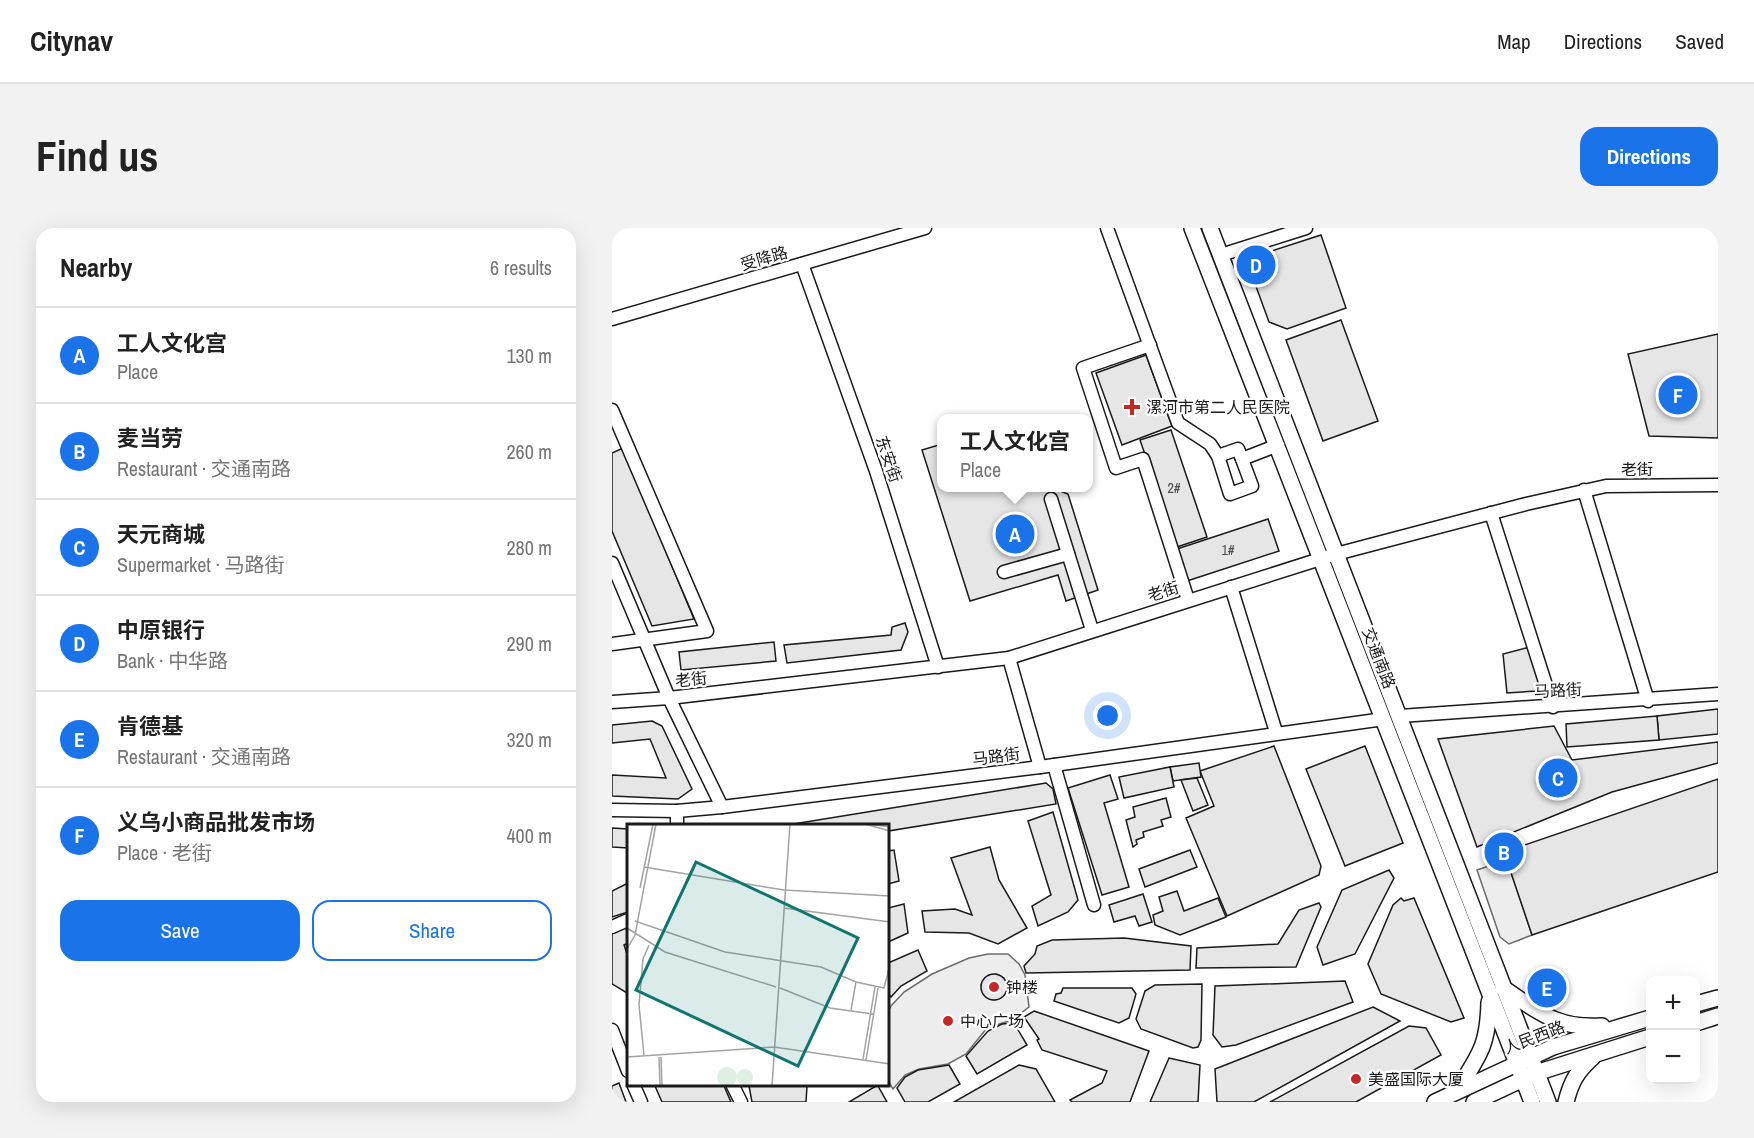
<!DOCTYPE html>
<html lang="en">
<head>
<meta charset="utf-8">
<style>
	body { margin:0; font-family:"Archivo Narrow","Noto Sans SC",sans-serif; background:#f2f2f2; color:#222 }
	.controls { position:absolute; right:18px; bottom:18px; display:grid; overflow:hidden; border-radius:12px; box-shadow:0 6px 24px #0002 }
	.controls button { width:54px; height:54px; display:grid; place-items:center; padding:0; border:0; border-bottom:2px solid #e0e0e0; background:#fff; color:#222; font:30px sans-serif }
	.you { position:absolute; left:496px; top:488px; width:21px; height:21px; margin:-15px; border:4px solid #fff; border-radius:50%; background:#1a73e8; box-shadow:0 0 0 9px #1a73e833 }
	.badge { display:grid; place-items:center; width:39px; height:39px; border-radius:50%; background:#1a73e8; color:#fff; font-size:20px; font-weight:700 }
	.pin { position:absolute; translate:-50% -50%; border:3px solid #fff; box-shadow:0 2px 6px #0006 }
	.popup { position:absolute; left:325px; top:186px; width:156px; height:78px; box-sizing:border-box; display:grid; place-content:center; border-radius:12px; background:#fff; filter:drop-shadow(0 2px 4px #0005); font-size:20px; white-space:nowrap; color:#767676 }
	.popup b { font-size:22px; color:#222 }
	.popup::after { content:''; position:absolute; left:50%; top:100%; margin-left:-12px; border:12px solid transparent; border-top-color:#fff }
	.list { margin:0; padding:0; list-style:none }
	h2 { display:flex; justify-content:space-between; align-items:center; height:78px; margin:0; padding:0 24px; font-size:26px }
	h2 small { font-size:20px; font-weight:400; color:#767676 }
	.list li { display:grid; grid-template-columns:39px 1fr auto; gap:18px; align-items:center; box-sizing:border-box; height:96px; padding:0 24px; border-top:2px solid #e0e0e0 }
	.list b { display:block; font-size:22px; white-space:nowrap }
	.list p { margin:0; font-size:20px; white-space:nowrap; color:#767676 }
	.list em { font-size:20px; font-style:normal; color:#767676 }
	.actions { display:flex; gap:12px; padding:18px 24px }
	.actions a { flex:1; padding:14px 0; border:2px solid #1a73e8; border-radius:18px; text-align:center; font-size:21px; color:#1a73e8 }
	.actions .main { background:#1a73e8; color:#fff }
	.map { position:relative; flex:none; width:1106px; height:874px; overflow:hidden; border-radius:18px }
	header { display:flex; align-items:center; gap:36px; box-sizing:border-box; height:84px; padding:0 30px; background:#fff; border-bottom:2px solid #e0e0e0 }
	header strong { font-size:28px }
	nav { display:flex; gap:33px; margin-inline-start:auto; font-size:21px }
	.intro { display:flex; align-items:center; justify-content:space-between; box-sizing:border-box; height:144px; padding:0 36px }
	h1 { margin:0; font-size:42px }
	.button { padding:15px 27px; border-radius:18px; background:#1a73e8; color:#fff; font-size:21px; font-weight:700 }
	main { display:flex; gap:36px; padding:0 36px }
	aside { flex:1; background:#fff; border-radius:18px; box-shadow:0 6px 24px #0002 }
	.map>svg:first-child { display:block }
</style>
</head>
<body>
<header>
<strong>Citynav</strong>
<nav><a>Map</a><a>Directions</a><a>Saved</a></nav>
</header>
<div class="intro"><h1>Find us</h1><a class="button">Directions</a></div>
<main>
<aside>
<h2>Nearby<small>6 results</small></h2>
<ul class="list">
<li><span class="badge">A</span><div><b>工人文化宫</b><p>Place</p></div><em>130 m</em></li>
<li><span class="badge">B</span><div><b>麦当劳</b><p>Restaurant · 交通南路</p></div><em>260 m</em></li>
<li><span class="badge">C</span><div><b>天元商城</b><p>Supermarket · 马路街</p></div><em>280 m</em></li>
<li><span class="badge">D</span><div><b>中原银行</b><p>Bank · 中华路</p></div><em>290 m</em></li>
<li><span class="badge">E</span><div><b>肯德基</b><p>Restaurant · 交通南路</p></div><em>320 m</em></li>
<li><span class="badge">F</span><div><b>义乌小商品批发市场</b><p>Place · 老街</p></div><em>400 m</em></li>
</ul>
<div class="actions"><a class="main">Save</a><a>Share</a></div>
</aside>
<div class="map">
<svg width="1106" height="874" viewBox="0 0 1106 874">
	<rect width="100%" height="100%" fill="#fff"/>
	<g fill="#ededed" stroke="#6a6a6a" stroke-width="1.5" fill-rule="evenodd">
		<path d="M895,632L920,707L897,716L888,709L865,642Z"/>
		<path d="M376,726H396L407,736L413,747L417,779L400,792L375,800L354,826L336,836L307,841L293,847L281,861L276,852V784L279,778L292,764L320,746L357,730ZM384,746L392,750L395,761L390,769L382,772L374,769L369,757L373,750Z"/>
	</g>
	<g fill="#e6e6e6" stroke="#1a1a1a" stroke-width="1.5">
		<path d="M709,7L734,80L675,101L657,94L638,42L647,27Z"/>
		<path d="M729,92L766,193L711,213L674,112Z"/>
		<path d="M1106,106V210L1037,208L1016,126Z"/>
		<path d="M534,127L560,198L510,217L484,145Z"/>
		<path d="M559,202L595,309L565,319L528,212Z"/>
		<path d="M330,216V260H441L456,266L486,362L454,373L446,347L358,373L310,222Z"/>
		<path d="M11,220L82,391L40,398L0,303V225Z"/>
		<path d="M656,291L667,323L575,353L565,321Z"/>
		<path d="M293,395L296,404L289,422L175,435L172,417L279,407L280,399Z"/>
		<path d="M162,414L164,433L69,442L67,424Z"/>
		<path d="M918,419L930,455L925,463L895,465L891,426Z"/>
		<path d="M1106,481V506L1047,512L1045,488Z"/>
		<path d="M1045,488L1047,512L955,519L954,496Z"/>
		<path d="M40,493L50,498L80,561L66,571L0,568V547L54,550L38,511L0,515V497Z"/>
		<path d="M942,498L960,532L1106,514V535L1000,564L865,619L826,511Z"/>
		<path d="M662,518L709,638L707,647L615,688L574,590L602,578L588,543Z"/>
		<path d="M753,518L791,615L733,638L694,541Z"/>
		<path d="M587,535L589,549L561,553L558,539Z"/>
		<path d="M558,539L562,559L512,570L507,549Z"/>
		<path d="M498,547L506,571L492,575L517,659L490,667L456,560Z"/>
		<path d="M585,550L596,577L581,583L569,552Z"/>
		<path d="M1106,551V644L920,707L892,624Z"/>
		<path d="M434,555L441,561L444,576L276,603V598H169Z"/>
		<path d="M554,570L559,589L549,592L551,598L531,604L532,609L524,612L525,616L521,619L514,592L523,589L521,579Z"/>
		<path d="M441,584L466,672L456,684L426,698L420,678L439,667L416,593Z"/>
		<path d="M0,600L16,601V620L0,619Z"/>
		<path d="M378,619L387,652L415,700L386,716L357,705L313,704L310,683L343,681L360,687L339,630Z"/>
		<path d="M282,622L287,653L276,656V623Z"/>
		<path d="M578,622L585,639L533,659L527,641Z"/>
		<path d="M777,642L782,650L743,726L711,737L705,719L730,662Z"/>
		<path d="M16,655V684L0,689V663Z"/>
		<path d="M565,663L572,683L606,670L614,689L568,707L543,697L541,687L551,683L547,669Z"/>
		<path d="M531,666L540,694L527,698L523,688L502,694L497,677Z"/>
		<path d="M789,670L792,673L802,670L852,790L839,794L769,766L756,736L781,677Z"/>
		<path d="M707,675L709,679L684,739L584,740L585,720L666,716L687,682Z"/>
		<path d="M292,676L296,705L276,714V680Z"/>
		<path d="M13,697L16,707V715L12,717L16,729L15,765L0,756V703Z"/>
		<path d="M512,710L579,718L578,742L414,745L412,738L423,726L425,718L440,712Z"/>
		<path d="M306,722L315,743L289,758L279,769L276,765V735Z"/>
		<circle cx="382" cy="759" r="13"/>
		<path d="M733,753L741,774L624,817L610,819L601,807L603,758Z"/>
		<path d="M590,756L589,812L586,819L581,820L529,801L524,791L533,763L543,757Z"/>
		<path d="M451,760H520L524,766L517,790L507,795L442,773L444,766L449,765Z"/>
		<path d="M761,779L788,793L642,874H605L603,841Z"/>
		<path d="M422,783L537,823L518,874H460L458,872L490,855L495,843L430,822L425,812L427,811L412,789Z"/>
		<path d="M402,795L415,817L365,846L354,828L376,803L390,796Z"/>
		<path d="M797,798L814,800L829,827L744,874H658Z"/>
		<path d="M557,830L588,837L586,874H538Z"/>
		<path d="M337,837L348,856L316,874H293L285,860L293,849L306,842Z"/>
		<path d="M407,837L424,841L443,874H342Z"/>
		<path d="M7,855L14,874H0V858Z"/>
		<path d="M43,858H112L119,874H50Z"/>
		<path d="M137,858H195L194,874H140Z"/>
		<path d="M266,858L275,874H237L264,858Z"/>
	</g>
	<g fill="none" stroke-linecap="round" stroke-linejoin="round">
		<defs>
			<g id="minor">
				<path d="M495,0L566,195L598,216L606,228L618,266L640,258L630,231L666,217"/>
				<path d="M609,27L694,0"/>
				<path d="M190,36L264,243L326,439"/>
				<path d="M0,91L313,0"/>
				<path d="M538,117L471,140L504,240L531,231L576,372"/>
				<path d="M0,182L95,403L0,416"/>
				<path d="M606,228L626,221L630,231"/>
				<path d="M972,262L1036,473"/>
				<path d="M439,271L480,402"/>
				<path d="M879,285L941,479"/>
				<path d="M0,335L57,470L110,579"/>
				<path d="M392,344L456,326"/>
				<path d="M619,359L664,504"/>
				<path d="M397,430L428,539"/>
				<path d="M0,474L57,470L397,430L724,326L914,276L994,258L1106,257"/>
				<path d="M788,488L1106,466"/>
				<path d="M442,537L482,677"/>
				<path d="M0,582L65,583L110,579L428,539L772,491"/>
				<path d="M65,583V598"/>
				<path d="M0,699L16,692"/>
				<path d="M0,802L16,843"/>
				<path d="M22,858L29,874"/>
				<path d="M121,858L129,874"/>
			</g>
			<g id="major">
				<path d="M580,0L920,874"/>
				<path d="M598,0L936,874"/>
				<path d="M891,760C927,784 945,801 990,798"/>
				<path d="M1084,776L1106,770"/>
				<path d="M1084,795L1106,788"/>
				<path d="M846,861C868,826 876,817 877,774"/>
				<path d="M823,874L941,819L1038,790"/>
				<path d="M862,874L924,845L1038,809"/>
				<path d="M954,874C959,854 965,843 981,829"/>
			</g>
		</defs>
		<use href="#minor" stroke="#1a1a1a" stroke-width="15"/>
		<use href="#major" stroke="#1a1a1a" stroke-width="18"/>
		<use href="#minor" stroke="#fff" stroke-width="12"/>
		<use href="#major" stroke="#fff" stroke-width="15"/>
	</g>
	<g fill="#c62828" stroke="#fff" stroke-width="2">
		<path d="M517 170h6v6h6v6h-6v6h-6v-6h-6v-6h6z"/>
		<circle cx="382" cy="759" r="6"/>
		<circle cx="336" cy="793" r="6"/>
		<circle cx="744" cy="851" r="6"/>
	</g>
	<g text-anchor="middle" dominant-baseline="central" stroke-width="4.5" stroke-linejoin="round" paint-order="stroke">
		<g font-size="14" fill="#4d4d4d">
			<text x="562" y="260">2#</text>
			<text x="616" y="322">1#</text>
		</g>
		<g font-size="16" fill="#1a1a1a" stroke="#fff">
			<text transform="translate(152 30) rotate(-16)">受降路</text>
			<text transform="translate(277 231) rotate(71)">东安街</text>
			<text x="1025" y="241">老街</text>
			<text transform="translate(551 363) rotate(-17)">老街</text>
			<text transform="translate(767 430) rotate(69)">交通南路</text>
			<text transform="translate(79 451) rotate(-6)">老街</text>
			<text transform="translate(946 462) rotate(-3)">马路街</text>
			<text transform="translate(384 528) rotate(-7)">马路街</text>
			<text transform="translate(922 809) rotate(-21)">人民西路</text>
		</g>
		<g font-size="16" fill="#1a1a1a" stroke="#fff" text-anchor="start">
			<text x="534" y="179">漯河市第二人民医院</text>
			<text x="394" y="759">钟楼</text>
			<text x="348" y="793">中心广场</text>
			<text x="756" y="851">美盛国际大厦</text>
		</g>
	</g>
	<g transform="translate(15 596)">
		<rect width="262" height="262" fill="#fff"/>
		<path d="M90 253a10 10 0 1 1 20 0a10 10 0 1 1-20 0ZM110 253a8 8 0 1 1 16 0a8 8 0 1 1-16 0Z" fill="#e0efe3"/>
		<path fill="none" stroke="#a3a3a3" stroke-width="1.5" d="M238,0L263,7M242,0L263,3M17,43L157,66L263,72M13,64L26,0M157,84L263,98M8,97L98,128L194,143L229,158L257,164L263,141M0,104L38,128L149,163M0,125L8,111L29,0M153,164L203,184L246,190M224,186L229,158M17,231L12,181L16,135L22,121M0,233L147,223L263,240M32,233L33,262M34,233L35,262M236,235L248,163M239,236L251,164M145,262L163,0"/>
		<path fill="#0f766e" fill-opacity="0.15" stroke="#0f766e" stroke-width="3" d="M69,38L231,114L171,242L9,166Z"/>
		<rect width="262" height="262" fill="none" stroke="#1a1a1a" stroke-width="3"/>
	</g>
</svg>
<div class="controls">
<button>+</button>
<button>−</button>
</div>
<div class="you"></div>
<div class="pin badge" style="left:403px;top:306px">A</div>
<div class="popup"><b>工人文化宫</b>Place</div>
<div class="pin badge" style="left:892px;top:624px">B</div>
<div class="pin badge" style="left:946px;top:550px">C</div>
<div class="pin badge" style="left:644px;top:37px">D</div>
<div class="pin badge" style="left:935px;top:760px">E</div>
<div class="pin badge" style="left:1066px;top:167px">F</div>
</div>
</main>
</body>
</html>
